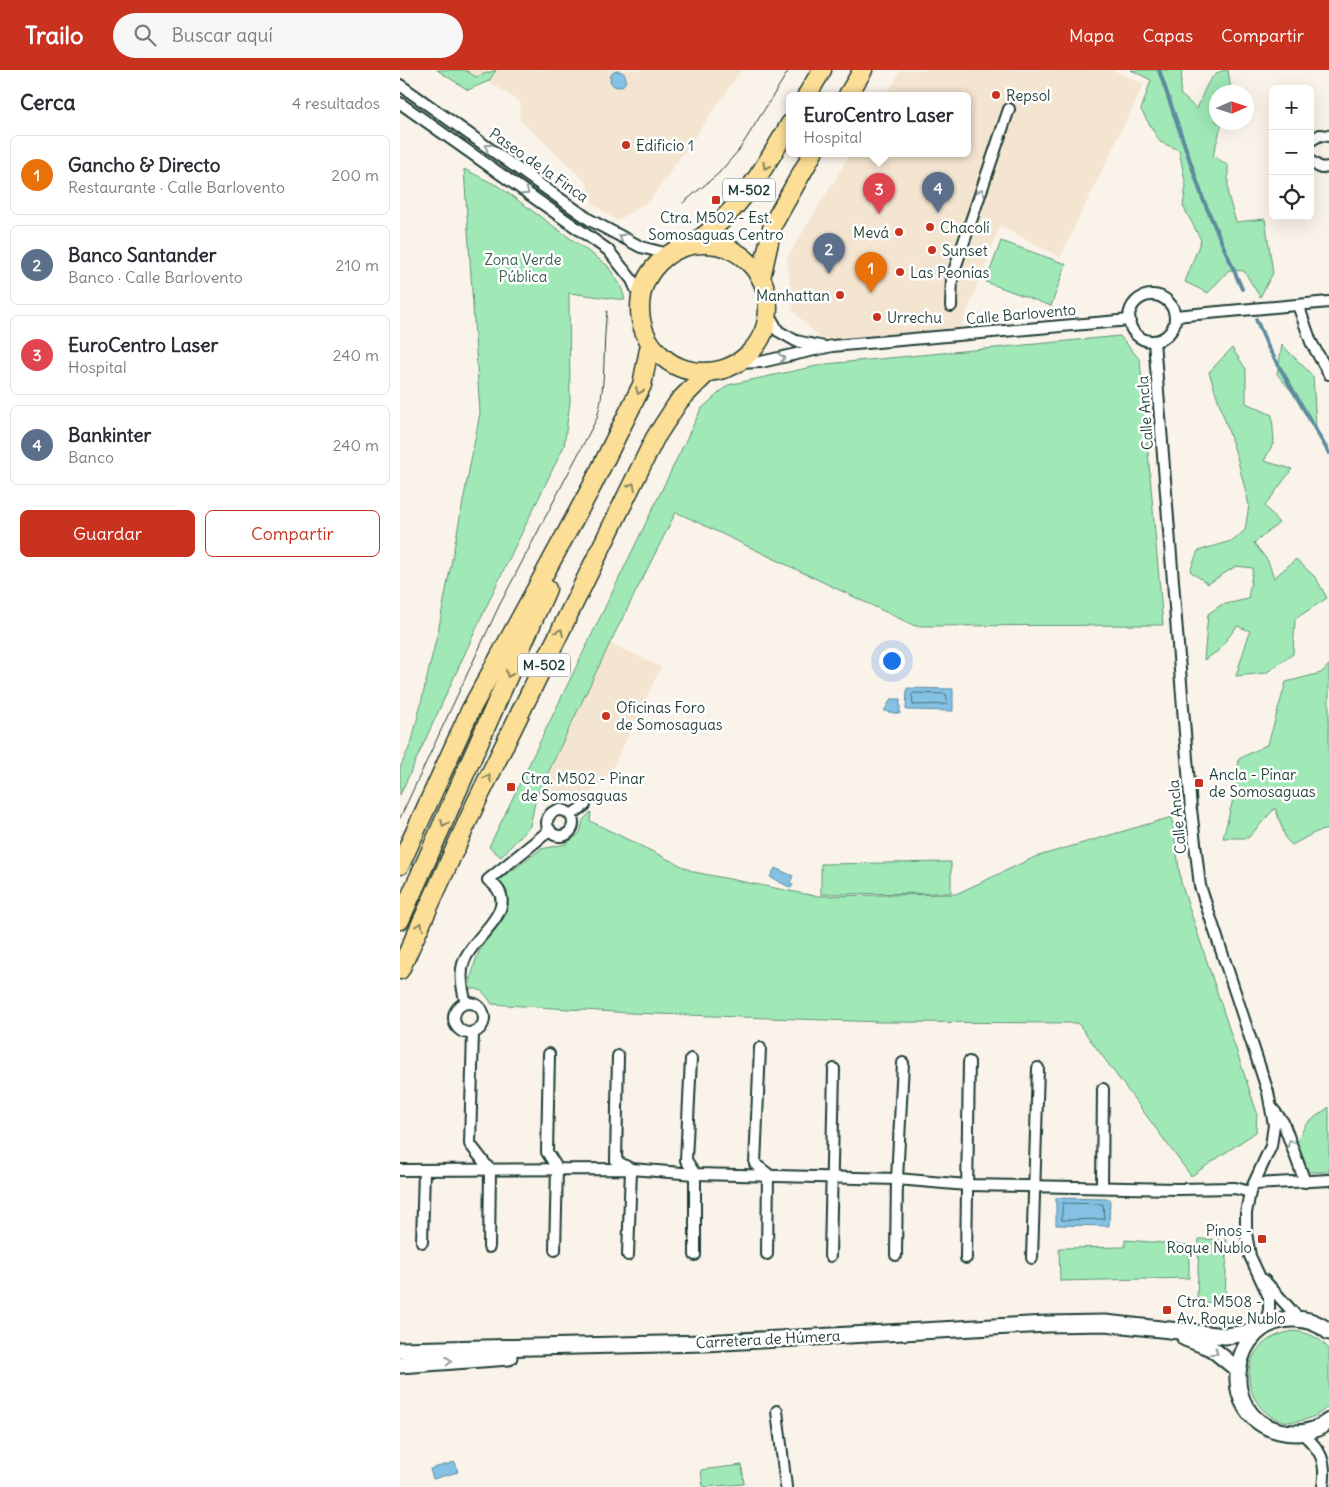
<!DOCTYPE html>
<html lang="es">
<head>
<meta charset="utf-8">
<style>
	body { margin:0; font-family:Delius,sans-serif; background:#f7f7f7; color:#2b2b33 }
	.controls { position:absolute; right:15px; top:15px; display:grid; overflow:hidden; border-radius:8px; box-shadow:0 5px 20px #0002 }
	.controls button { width:45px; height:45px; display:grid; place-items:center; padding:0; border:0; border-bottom:1px solid #e1e1e2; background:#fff; color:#2b2b33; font:25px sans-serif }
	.compass { position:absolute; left:809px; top:15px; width:45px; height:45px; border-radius:50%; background:#fff; box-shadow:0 5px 20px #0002; rotate:87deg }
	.you { position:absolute; left:491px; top:590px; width:18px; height:18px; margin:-12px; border:4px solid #fff; border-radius:50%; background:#1a73e8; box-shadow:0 0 0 8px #1a73e833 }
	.badge { display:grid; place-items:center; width:32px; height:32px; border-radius:50%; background:#c8321e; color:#fff; font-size:16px; font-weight:700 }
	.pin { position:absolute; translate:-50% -41px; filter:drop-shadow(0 1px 2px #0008) }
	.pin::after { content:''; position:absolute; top:26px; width:18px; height:15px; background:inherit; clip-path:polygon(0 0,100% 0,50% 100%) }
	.popup { position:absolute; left:386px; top:22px; width:185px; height:65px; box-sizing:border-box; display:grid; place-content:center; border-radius:8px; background:#fff; filter:drop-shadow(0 1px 4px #0005); font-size:16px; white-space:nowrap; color:#7c7c81 }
	.popup b { font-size:19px; color:#2b2b33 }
	.popup::after { content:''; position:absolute; left:50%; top:100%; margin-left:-10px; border:10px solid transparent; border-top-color:#fff }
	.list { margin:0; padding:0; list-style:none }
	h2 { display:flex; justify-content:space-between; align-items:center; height:65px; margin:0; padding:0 20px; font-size:21px }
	h2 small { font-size:16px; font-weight:400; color:#7c7c81 }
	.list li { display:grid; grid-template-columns:32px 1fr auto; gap:15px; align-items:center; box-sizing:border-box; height:80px; margin:0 10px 10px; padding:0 10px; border:1px solid #e1e1e2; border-radius:8px }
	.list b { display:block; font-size:19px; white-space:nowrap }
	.list p { margin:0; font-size:16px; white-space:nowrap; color:#7c7c81 }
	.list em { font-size:16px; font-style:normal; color:#7c7c81 }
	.actions { display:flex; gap:10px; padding:15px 20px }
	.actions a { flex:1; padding:11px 0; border:1px solid #c8321e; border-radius:8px; text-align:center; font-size:18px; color:#c8321e }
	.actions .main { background:#c8321e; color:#fff }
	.icon { flex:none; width:28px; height:28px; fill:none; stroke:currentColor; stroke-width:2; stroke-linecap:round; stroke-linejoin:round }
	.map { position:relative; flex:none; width:929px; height:1417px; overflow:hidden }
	header { display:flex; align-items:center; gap:30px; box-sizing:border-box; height:70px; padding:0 25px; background:#c8321e; color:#fff }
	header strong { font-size:24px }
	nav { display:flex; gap:28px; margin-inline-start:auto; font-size:18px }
	.search { width:350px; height:45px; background:#f7f7f7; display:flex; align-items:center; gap:12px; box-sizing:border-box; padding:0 18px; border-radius:28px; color:#7c7c81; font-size:19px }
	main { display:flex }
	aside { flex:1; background:#fff }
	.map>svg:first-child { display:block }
</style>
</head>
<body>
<header>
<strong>Trailo</strong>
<div class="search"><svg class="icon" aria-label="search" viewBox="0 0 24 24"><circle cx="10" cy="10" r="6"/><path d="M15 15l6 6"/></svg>Buscar aquí</div>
<nav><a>Mapa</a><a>Capas</a><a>Compartir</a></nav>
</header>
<main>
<aside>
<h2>Cerca<small>4 resultados</small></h2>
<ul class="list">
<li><span class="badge" style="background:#e8710a">1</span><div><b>Gancho &amp; Directo</b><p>Restaurante · Calle Barlovento</p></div><em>200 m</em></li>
<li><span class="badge" style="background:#5c6f8a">2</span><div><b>Banco Santander</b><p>Banco · Calle Barlovento</p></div><em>210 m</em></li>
<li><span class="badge" style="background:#e0444e">3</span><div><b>EuroCentro Laser</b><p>Hospital</p></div><em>240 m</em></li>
<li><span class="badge" style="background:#5c6f8a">4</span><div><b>Bankinter</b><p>Banco</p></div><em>240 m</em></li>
</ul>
<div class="actions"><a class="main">Guardar</a><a>Compartir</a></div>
</aside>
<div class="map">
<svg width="929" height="1417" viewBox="0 0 929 1417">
	<rect width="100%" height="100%" fill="#faf3ea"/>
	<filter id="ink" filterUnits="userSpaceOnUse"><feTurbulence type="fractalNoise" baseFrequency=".02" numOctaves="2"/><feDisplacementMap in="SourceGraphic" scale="10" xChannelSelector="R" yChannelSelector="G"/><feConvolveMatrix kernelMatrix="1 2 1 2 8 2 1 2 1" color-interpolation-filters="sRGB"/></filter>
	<g filter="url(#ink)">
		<g fill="#f4e5d1">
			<path d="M37,0H342L250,130L217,151L193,134L187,113L119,49L121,33L89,11L68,20Z"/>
			<path d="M501,0H713L744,14L660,187L600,156L561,257L424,272L393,241L387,188L451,83H568V25H486Z"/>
			<path d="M210,573L261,597L208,708L181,730L142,718Z"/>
		</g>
		<g fill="#a0e9b7" stroke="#609376">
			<path d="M37,0H65L76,7L96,0L89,11L68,20Z"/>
			<path d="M731,0H782L780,24L797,39C803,26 808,0 828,0L831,22H816V52L822,53L813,86L828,95V125L836,152L865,149L873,203L860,227L844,201L829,200L808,223L785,212L801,170L783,136L786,116L779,80L760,72L741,40L751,10Z"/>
			<path d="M64,99L98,116L207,195L221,216L225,230L169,223L170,332L164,376L94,520L0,725V698L12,671L39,557L80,343Z"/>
			<path d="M601,171L666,194L651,236L586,212Z"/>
			<path d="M720,266L740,290L763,555L515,556L276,442L210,573L136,728L130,756L101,787L89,777L301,339L328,315L426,294Z"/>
			<path d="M882,275L913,306L916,357L899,330L877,304Z"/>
			<path d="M832,278L846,299V333L872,345L874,372L864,391L892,399L865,436L879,453L854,473L868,491L874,508L896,489L916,508L927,528L895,549L893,584L866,603L836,606L850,561L837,556L818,581L804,590L808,544L821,535L848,529L853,498L836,496L808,514L790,501L798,481L834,470L845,460L849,435L837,387L809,302Z"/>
			<path d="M929,595V759L916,762L892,775L886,769L875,738L848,768H823L835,722L839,689L868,674L886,612L921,603Z"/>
			<path d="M191,742L190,751L294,802L415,826L556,824L635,787L772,747L781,813L857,1043L856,1062L791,1106L678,953L480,952L230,943L92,934C85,924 82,917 68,919C72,907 74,890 81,878C97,851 122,844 98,811L141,779L166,774L180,763L183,750Z"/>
			<path d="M551,792V823L421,824V794Z"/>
			<path d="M929,1037V1102H908L897,1072L906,1054Z"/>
			<path d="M799,1169L827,1170L825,1233L797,1232Z"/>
			<path d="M725,1170L789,1175V1208L660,1211L659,1178L725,1177Z"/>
			<path d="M894,1261C909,1263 919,1267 929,1279V1334C924,1342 916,1346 907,1349C849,1369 818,1272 894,1261Z"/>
			<path d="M342,1395L344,1414L303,1417L301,1400Z"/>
		</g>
		<g fill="#84c1e4" stroke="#5c8c9e">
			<circle cx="218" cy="9" r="8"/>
			<path d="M507,618L553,619V641L506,640Z"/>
			<path d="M491,629H500V644L484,641Z"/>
			<path d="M375,798L393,806L390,813L393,815L391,818L370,807Z"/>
			<path d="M656,1128L710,1129L709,1156L656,1155Z"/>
			<path d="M55,1392L58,1402L33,1409L30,1399Z"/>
		</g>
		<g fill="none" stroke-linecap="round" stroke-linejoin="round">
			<g stroke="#47727a" stroke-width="1">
				<path d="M514,623L546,624L548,634L513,635L512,625Z"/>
				<path d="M663,1133L703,1134L704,1149L662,1150Z"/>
			</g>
			<g stroke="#5c8c9e" stroke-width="4">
				<path d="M759,0L803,129L842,219"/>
				<path d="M856,249L868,277L929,383"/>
			</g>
			<defs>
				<g id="minor">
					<path d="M0,15L190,150L241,177L268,184"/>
					<path d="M0,33L208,180L232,210L240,228"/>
					<path d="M910,71L920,65L929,66"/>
					<path d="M910,91L921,98L929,97"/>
					<circle cx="752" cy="248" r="23"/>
					<path d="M898,235L911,272L929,304"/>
					<path d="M551,236L552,207L609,39"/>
					<path d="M368,243L378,261L396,271L424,277"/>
					<path d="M775,246L929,232"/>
					<path d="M754,271L791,739L800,816L868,1022L874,1055L871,1076L850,1122L846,1143V1163L850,1186L869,1227V1240L865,1256"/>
					<path d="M337,293L361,292L432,276L730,250"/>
					<circle cx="160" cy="753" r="13"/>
					<path d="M171,745L185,735"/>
					<path d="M66,933C62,919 59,904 64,891C74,864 126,836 88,810L150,760"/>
					<circle cx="69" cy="948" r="15"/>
					<path d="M73,962L70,1074L90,1100L89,1177"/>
					<path d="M360,978L355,1094L368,1104L367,1184"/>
					<path d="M149,984L147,1082L157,1098L155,1180"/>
					<path d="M218,986L216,1091L231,1099L228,1185"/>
					<path d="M291,989L286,1090L295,1104V1185"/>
					<path d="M872,1038L883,1052L905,1112"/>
					<path d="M0,1100L231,1099L295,1104L497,1109L567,1115L778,1119L835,1118L850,1122"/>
					<path d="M854,1114L929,1110"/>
					<path d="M702,1116L703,1019"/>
					<path d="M22,1172L24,1100"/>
					<path d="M496,1185L497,1109L503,993"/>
					<path d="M430,1186L434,999"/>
					<path d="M566,1188L569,992"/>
					<path d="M632,1188L638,998"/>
					<path d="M864,1210L899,1249"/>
					<path d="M377,1341L386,1417"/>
					<path d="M902,1363C921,1380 927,1391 923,1417"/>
				</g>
				<g id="secondary">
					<path d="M929,1262C919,1253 906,1249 894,1249C829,1248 816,1346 879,1361C896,1365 914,1363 929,1351"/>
					<path d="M785,1268L811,1278L837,1299"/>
					<path d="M0,1280L305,1273L647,1254L705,1253L825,1266L856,1262"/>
					<path d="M0,1295L109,1287"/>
				</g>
				<g id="trunk">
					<path d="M407,25L422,0"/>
					<path d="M448,25L463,0"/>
					<path d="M293,174C340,141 362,102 390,54"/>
					<circle cx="304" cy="238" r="64"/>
					<path d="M361,208L373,154L413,83"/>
					<path d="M0,795L70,641L192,416L242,315L250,274"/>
					<path d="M0,850L147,519"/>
					<path d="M0,900L75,735L255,368L279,331L308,302"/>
				</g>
			</defs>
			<use href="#minor" stroke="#1f3d34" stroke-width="14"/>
			<use href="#secondary" stroke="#1f3d34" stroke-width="19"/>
			<use href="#trunk" stroke="#1f3d34" stroke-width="21"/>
			<use href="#minor" stroke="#fff" stroke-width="10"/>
			<use href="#secondary" stroke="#fff" stroke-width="15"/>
			<use href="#trunk" stroke="#fdde96" stroke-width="18"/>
			<g stroke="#1f3d34" stroke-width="1">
				<path d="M283,133L318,104L339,80L389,0"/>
				<path d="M0,748L99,536L197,348C207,313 202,277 207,241"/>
			</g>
		</g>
		<defs><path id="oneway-chevron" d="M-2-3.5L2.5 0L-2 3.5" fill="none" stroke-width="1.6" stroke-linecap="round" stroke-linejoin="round" transform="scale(1.25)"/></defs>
		<g stroke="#8f9e9a">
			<use href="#oneway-chevron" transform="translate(88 77) rotate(-145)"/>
			<use href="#oneway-chevron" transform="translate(126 122) rotate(35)"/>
			<use href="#oneway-chevron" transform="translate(581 122) rotate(-71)"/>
			<use href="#oneway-chevron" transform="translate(222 167) rotate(-152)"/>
			<use href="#oneway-chevron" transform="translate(382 288) rotate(-11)"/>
			<use href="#oneway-chevron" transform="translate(891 1073) rotate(-111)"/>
			<use href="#oneway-chevron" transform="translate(815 1282) rotate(36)"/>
			<use href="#oneway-chevron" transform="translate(49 1291) rotate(-4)"/>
		</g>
		<g stroke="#838560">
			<use href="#oneway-chevron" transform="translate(366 96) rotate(120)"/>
			<use href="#oneway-chevron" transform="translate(239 321) rotate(114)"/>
			<use href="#oneway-chevron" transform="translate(232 416) rotate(-64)"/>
			<use href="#oneway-chevron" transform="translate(160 562) rotate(-64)"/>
			<use href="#oneway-chevron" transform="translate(109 604) rotate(114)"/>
			<use href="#oneway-chevron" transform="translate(88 708) rotate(-64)"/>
			<use href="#oneway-chevron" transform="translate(44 753) rotate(114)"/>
			<use href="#oneway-chevron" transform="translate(20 856) rotate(-65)"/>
		</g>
	</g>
	<g fill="#c8321e" stroke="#fff" stroke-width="2">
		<circle cx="596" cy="25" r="5"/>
		<circle cx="226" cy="75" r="5"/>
		<rect x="311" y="125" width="10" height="10" rx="2.5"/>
		<circle cx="530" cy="157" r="5"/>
		<circle cx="499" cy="162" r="5"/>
		<circle cx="532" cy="180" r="5"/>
		<circle cx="500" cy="202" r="5"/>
		<circle cx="440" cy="225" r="5"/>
		<circle cx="477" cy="247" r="5"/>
		<circle cx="206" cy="646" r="5"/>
		<rect x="794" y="708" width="10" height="10" rx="2.5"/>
		<rect x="106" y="712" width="10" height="10" rx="2.5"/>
		<rect x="857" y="1164" width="10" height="10" rx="2.5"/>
		<rect x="762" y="1235" width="10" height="10" rx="2.5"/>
	</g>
	<g text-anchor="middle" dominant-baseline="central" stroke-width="5" stroke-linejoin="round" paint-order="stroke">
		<g fill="#fff" stroke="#627771" stroke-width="1">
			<rect x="323" y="108.5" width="52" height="23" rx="4"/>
			<rect x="118" y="583.5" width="52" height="23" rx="4"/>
		</g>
		<g font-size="14" font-weight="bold" fill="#1f3d34">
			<text x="349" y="120">M-502</text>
			<text x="144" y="595">M-502</text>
		</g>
		<g font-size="15" fill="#1f3d34" stroke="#fff" text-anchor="start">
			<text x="606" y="25">Repsol</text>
			<text x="236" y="75">Edificio 1</text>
			<text x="316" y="147" text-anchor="middle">Ctra. M502 - Est.<tspan x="316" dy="17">Somosaguas Centro</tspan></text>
			<text x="540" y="157">Chacolí</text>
			<text x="489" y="162" text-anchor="end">Mevá</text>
			<text x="542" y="180">Sunset</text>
			<text x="510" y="202">Las Peonías</text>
			<text x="430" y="225" text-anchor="end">Manhattan</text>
			<text x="487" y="247">Urrechu</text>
			<text x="216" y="637">Oficinas Foro<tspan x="216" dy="17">de Somosaguas</tspan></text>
			<text x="809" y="704">Ancla - Pinar<tspan x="809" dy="17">de Somosaguas</tspan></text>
			<text x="121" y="708">Ctra. M502 - Pinar<tspan x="121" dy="17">de Somosaguas</tspan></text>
			<text x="852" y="1160" text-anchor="end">Pinos -<tspan x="852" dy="17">Roque Nublo</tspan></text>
			<text x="777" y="1231">Ctra. M508 -<tspan x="777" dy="17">Av. Roque Nublo</tspan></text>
		</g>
		<g font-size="15" fill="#1f3d34" stroke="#fff">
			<text transform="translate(139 95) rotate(35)">Paseo de la Finca</text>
			<text transform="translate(621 244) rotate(-5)">Calle Barlovento</text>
			<text transform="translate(745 343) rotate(-94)">Calle Ancla</text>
			<text transform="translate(777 747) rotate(-96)">Calle Ancla</text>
			<text transform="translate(368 1269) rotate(-3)">Carretera de Húmera</text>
		</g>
		<g font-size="15" fill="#395f4e" stroke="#fff">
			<text x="123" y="189">Zona Verde<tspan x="123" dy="17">Pública</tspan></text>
		</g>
	</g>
</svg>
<div class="controls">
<button>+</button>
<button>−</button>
<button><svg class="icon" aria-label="locate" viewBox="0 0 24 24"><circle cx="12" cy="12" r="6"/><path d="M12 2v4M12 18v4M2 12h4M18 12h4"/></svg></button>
</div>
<svg class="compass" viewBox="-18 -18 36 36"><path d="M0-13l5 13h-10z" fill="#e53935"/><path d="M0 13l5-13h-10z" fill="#7c7c81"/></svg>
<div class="you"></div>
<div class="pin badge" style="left:471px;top:223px;background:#e8710a">1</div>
<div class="pin badge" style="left:429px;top:204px;background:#5c6f8a">2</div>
<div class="pin badge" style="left:479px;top:144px;background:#e0444e">3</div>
<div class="popup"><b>EuroCentro Laser</b>Hospital</div>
<div class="pin badge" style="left:538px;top:143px;background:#5c6f8a">4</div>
</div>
</main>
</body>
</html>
